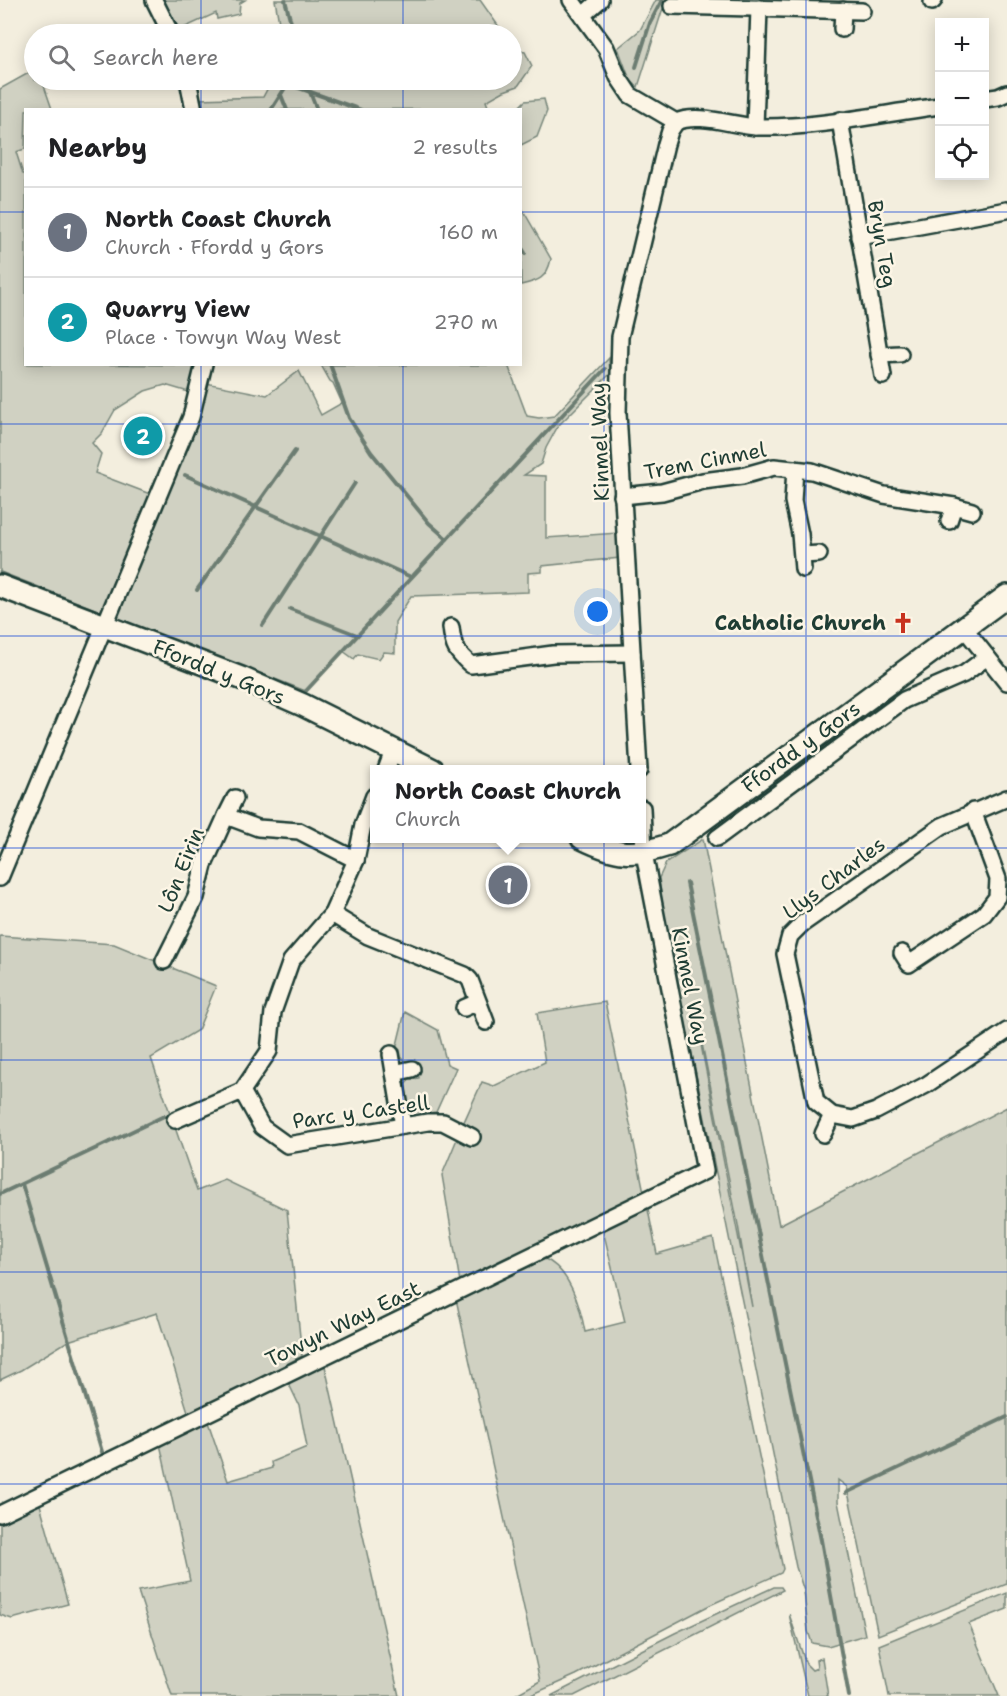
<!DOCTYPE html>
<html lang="en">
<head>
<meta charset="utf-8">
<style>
	body { margin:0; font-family:"Shantell Sans",sans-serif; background:#f2f2f2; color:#202124 }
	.controls { position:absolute; right:18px; top:18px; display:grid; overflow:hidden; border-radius:0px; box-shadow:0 3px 15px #0003 }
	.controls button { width:54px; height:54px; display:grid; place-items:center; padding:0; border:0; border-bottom:2px solid #e0e0e0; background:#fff; color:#202124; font:30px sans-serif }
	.you { position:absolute; left:598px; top:612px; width:21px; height:21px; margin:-15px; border:4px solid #fff; border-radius:50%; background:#1a73e8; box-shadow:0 0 0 9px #1a73e833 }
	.badge { display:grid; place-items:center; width:39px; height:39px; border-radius:50%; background:#2563eb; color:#fff; font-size:20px; font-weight:700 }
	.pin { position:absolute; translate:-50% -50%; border:3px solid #fff; box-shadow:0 2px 6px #0006 }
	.popup { position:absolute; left:370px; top:765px; width:276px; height:78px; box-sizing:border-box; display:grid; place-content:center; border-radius:0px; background:#fff; filter:drop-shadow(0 2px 4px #0005); font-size:20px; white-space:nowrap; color:#757577 }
	.popup b { font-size:22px; color:#202124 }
	.popup::after { content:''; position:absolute; left:50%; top:100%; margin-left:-12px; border:12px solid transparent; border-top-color:#fff }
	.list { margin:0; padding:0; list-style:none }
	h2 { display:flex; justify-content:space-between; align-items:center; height:78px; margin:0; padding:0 24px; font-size:26px }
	h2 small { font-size:20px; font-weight:400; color:#757577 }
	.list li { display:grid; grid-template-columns:39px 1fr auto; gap:18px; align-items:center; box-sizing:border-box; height:90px; padding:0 24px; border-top:2px solid #e0e0e0 }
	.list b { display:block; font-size:22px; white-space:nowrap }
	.list p { margin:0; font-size:20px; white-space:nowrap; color:#757577 }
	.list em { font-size:20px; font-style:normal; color:#757577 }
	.icon { flex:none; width:33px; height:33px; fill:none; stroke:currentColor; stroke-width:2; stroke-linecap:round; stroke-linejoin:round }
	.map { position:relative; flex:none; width:1007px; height:1696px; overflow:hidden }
	.search { position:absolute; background:#fff; box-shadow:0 3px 15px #0003; left:24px; top:24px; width:498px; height:66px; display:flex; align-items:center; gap:15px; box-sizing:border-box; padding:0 21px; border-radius:33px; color:#757577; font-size:22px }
	.panel { position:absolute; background:#fff; box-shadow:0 3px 15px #0003; left:24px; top:108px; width:498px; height:258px; border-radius:0px }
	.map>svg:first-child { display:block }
</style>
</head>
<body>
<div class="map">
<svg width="1007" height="1696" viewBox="0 0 1007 1696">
	<rect width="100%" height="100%" fill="#f3eede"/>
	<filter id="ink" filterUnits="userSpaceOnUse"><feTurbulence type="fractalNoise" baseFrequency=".0167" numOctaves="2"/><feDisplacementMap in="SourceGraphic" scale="12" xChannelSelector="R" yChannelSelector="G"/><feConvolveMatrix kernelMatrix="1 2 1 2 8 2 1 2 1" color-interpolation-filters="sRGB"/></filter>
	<g filter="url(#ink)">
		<g fill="#d0d1c2" stroke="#78877b" stroke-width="1.5" fill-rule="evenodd">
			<path d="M161,0H245L240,3L239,14L217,19L216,13L175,32Z"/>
			<path d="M275,0H480L504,34H281Z"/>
			<path d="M656,0H669L662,11L638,87L630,80L618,48L640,30Z"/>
			<path d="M512,45L514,49L525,52L532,66L518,86L504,91L486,101L489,109L201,110L199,99L263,97L272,80H512Z"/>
			<path d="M34,70V80H42L52,109L26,110L25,149L16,152L23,174H26V364L198,365L192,393L165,385L145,391L115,410L102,433L92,443L101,454L95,473L150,494L103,608L98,615L0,578V89Z"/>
			<path d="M544,99L547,111L537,137L521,145L520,110L517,109L525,101Z"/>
			<path d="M520,205L551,259C547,278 539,281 521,285Z"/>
			<path d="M609,358L610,374L558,426L546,448L541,464L524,475L546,476V538L618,533L620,558L542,566V572L528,573V592L411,596L395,622V653L384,652L379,659L358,654L354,659L343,651L301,697L115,621L117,612L206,383L267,395L299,371L321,415L342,403L333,383L330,381L321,365H508L527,416L539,418L554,416Z"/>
			<path d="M703,839L779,1225L1007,1107V1584L878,1635L847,1487L838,1480V1502L865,1635L828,1646L812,1643L808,1631L804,1591L796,1567L664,917L659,878L666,863ZM695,1008L738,1225L752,1307L694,1009Z"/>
			<path d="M0,936L114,944L216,986L198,1030L151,1058L197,1191L225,1180L287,1210L302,1356L189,1415L157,1313L68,1341L21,1370L0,1380Z"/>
			<path d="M605,1002L644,1192L460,1282L442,1175L457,1139L471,1146L478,1131L463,1124L482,1082L494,1086L545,1062L537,1013Z"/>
			<path d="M405,1012L438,1030L447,1064L456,1068L436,1112L415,1115L410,1112L405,1085L409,1080L419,1078L417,1062H407L401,1057L400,1050L396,1049Z"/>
			<path d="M647,1205L657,1254L713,1238L783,1569L781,1573L710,1605L576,1675L529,1696H513L540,1681L456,1299L543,1258C570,1269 580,1305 585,1332L625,1322L602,1226Z"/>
			<path d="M325,1366L399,1696H172L138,1591L190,1581L160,1444L207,1419L228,1481L272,1468L271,1462L307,1447L299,1405L287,1380Z"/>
			<path d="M39,1501L68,1604L12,1619L0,1615V1520Z"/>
			<path d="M774,1587H781L783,1590L574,1696H551L675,1633Z"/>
			<path d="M1007,1593V1609L969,1624L999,1696H889L879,1645Z"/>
			<path d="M789,1614L806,1664L812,1670L817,1668L816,1660L822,1658L828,1696H808Z"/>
		</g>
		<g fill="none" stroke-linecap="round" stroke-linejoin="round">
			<g stroke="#6c7d72" stroke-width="4">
				<path d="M285,0L294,34"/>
				<path d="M636,67L650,23L662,0"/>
				<path d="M288,84L361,110"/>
				<path d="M310,92L317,110"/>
				<path d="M281,95L287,110"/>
				<path d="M271,110L290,80"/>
				<path d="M520,245L525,253"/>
				<path d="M330,364L349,418L371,452L429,523L447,539"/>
				<path d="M185,475L411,577"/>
				<path d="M0,573L97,611"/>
				<path d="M197,590L295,451"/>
				<path d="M290,609L357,635"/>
				<path d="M121,621L192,648"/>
				<path d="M263,625L355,483"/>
				<path d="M246,669L305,692L605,369"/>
				<path d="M687,883L821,1540L849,1696"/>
				<path d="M22,1184L103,1455"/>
				<path d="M0,1194L164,1116"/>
				<path d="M846,1493L1007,1417"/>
			</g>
			<defs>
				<g id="street">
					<path d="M154,0L171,34"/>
					<path d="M571,0L606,48L618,77L630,95L676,122C698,112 734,126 758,127C818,128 880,114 940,106"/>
					<path d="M932,2L934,0"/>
					<path d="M672,6L862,11"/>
					<path d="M583,15L600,0"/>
					<path d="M842,29L843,10"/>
					<path d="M188,80L194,110"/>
					<path d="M984,99L998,97L1007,93"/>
					<path d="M840,120L883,376"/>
					<path d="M755,127L759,8"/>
					<path d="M859,237L1007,210"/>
					<path d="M879,355L900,354"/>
					<path d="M795,469L793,501L800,534L803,569"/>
					<path d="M622,496L662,492L703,481L742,476L774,467L812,471L884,495L954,506"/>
					<path d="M949,521L954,506L972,511"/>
					<path d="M803,555L819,554"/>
					<path d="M451,627C453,647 456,652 471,665L553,654L632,653"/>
					<path d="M964,628L1007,682"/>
					<path d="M386,770L393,751"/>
					<path d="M639,770L618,413L620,337L666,144L670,131L676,122"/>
					<path d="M1007,798L942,826L802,924L790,936L785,954L816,1102L832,1115L853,1119L876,1111L926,1085L1007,1031"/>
					<path d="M226,816L235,798"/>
					<path d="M717,838L904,700L964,674L987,657"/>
					<path d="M0,878L191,417L204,364"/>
					<path d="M332,914L368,936L465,975L470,980L486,1022"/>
					<path d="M902,953L909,964L984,914L997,897L998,879L973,811"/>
					<path d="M164,961L196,897L204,865L226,816L258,828L299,831L356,860"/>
					<path d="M464,1008L478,1002"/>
					<path d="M391,1054L403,1126"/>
					<path d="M394,1073L412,1069"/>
					<path d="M242,1091L262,1127L287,1145L428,1122H443L472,1137"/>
					<path d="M175,1120L242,1091L269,1051L273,1012L291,961L332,914L356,860L363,825L374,796"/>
					<path d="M823,1134L832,1115"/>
					<path d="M0,1514L705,1171L644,853L642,808"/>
				</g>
				<g id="secondary">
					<path d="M0,586L241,678L303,705L433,770"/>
					<path d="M582,838C617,855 632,857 669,845L1007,596"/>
				</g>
			</defs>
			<use href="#street" stroke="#1f3d34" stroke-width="20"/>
			<use href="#secondary" stroke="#1f3d34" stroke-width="26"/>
			<use href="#street" stroke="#fcf5e5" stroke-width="15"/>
			<use href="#secondary" stroke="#fcf5e5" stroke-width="21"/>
		</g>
	</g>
	<path fill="none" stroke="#1d4ed8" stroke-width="1.5" stroke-opacity="0.55" d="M201,0V34M403,0V34M604,0V1696M806,0V1696M201,80V110M403,80V110M0,212H26M520,212H1007M201,364V1696M403,364V1696M0,424H1007M0,636H1007M0,848H1007M0,1060H1007M0,1272H1007M0,1484H1007"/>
	<defs>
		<symbol id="church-bare" viewBox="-9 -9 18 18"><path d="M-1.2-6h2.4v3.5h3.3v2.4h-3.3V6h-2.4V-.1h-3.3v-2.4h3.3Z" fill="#c8321e" stroke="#fcf5e5" stroke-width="2.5" paint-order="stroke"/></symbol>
	</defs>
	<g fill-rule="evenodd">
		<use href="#church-bare" x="888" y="608" width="30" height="30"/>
	</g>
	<g text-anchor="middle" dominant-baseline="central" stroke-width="5" stroke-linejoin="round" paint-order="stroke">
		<g font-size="21" fill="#1f3d34" stroke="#fcf5e5">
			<text transform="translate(882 244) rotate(80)">Bryn Teg</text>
			<text transform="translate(600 442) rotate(-92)">Kinmel Way</text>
			<text transform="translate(705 461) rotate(-11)">Trem Cinmel</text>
			<text transform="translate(219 672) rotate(22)">Ffordd y Gors</text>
			<text transform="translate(801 747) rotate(-36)">Ffordd y Gors</text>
			<text transform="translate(181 870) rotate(-68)">Lôn Eirin</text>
			<text transform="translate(834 878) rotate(-37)">Llys Charles</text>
			<text transform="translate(690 986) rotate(79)">Kinmel Way</text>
			<text transform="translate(361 1112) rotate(-8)">Parc y Castell</text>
			<text transform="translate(343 1324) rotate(-26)">Towyn Way East</text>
		</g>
		<g font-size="21" font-weight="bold" fill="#1f3d34" stroke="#fcf5e5" text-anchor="end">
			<text x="886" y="623">Catholic Church</text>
		</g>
	</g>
</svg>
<div class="controls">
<button>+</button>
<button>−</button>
<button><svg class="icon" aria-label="locate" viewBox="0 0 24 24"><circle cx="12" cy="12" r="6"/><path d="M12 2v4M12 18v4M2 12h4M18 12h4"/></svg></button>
</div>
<div class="you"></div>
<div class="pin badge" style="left:508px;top:885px;background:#6b7280">1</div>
<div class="popup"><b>North Coast Church</b>Church</div>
<div class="pin badge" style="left:143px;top:436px;background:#0f9aa8">2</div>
<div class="search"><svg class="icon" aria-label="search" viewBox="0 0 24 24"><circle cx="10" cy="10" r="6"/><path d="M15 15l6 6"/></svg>Search here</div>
<section class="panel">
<h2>Nearby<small>2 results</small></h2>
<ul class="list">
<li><span class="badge" style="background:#6b7280">1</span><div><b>North Coast Church</b><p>Church · Ffordd y Gors</p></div><em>160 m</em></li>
<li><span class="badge" style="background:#0f9aa8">2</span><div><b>Quarry View</b><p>Place · Towyn Way West</p></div><em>270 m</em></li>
</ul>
</section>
</div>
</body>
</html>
